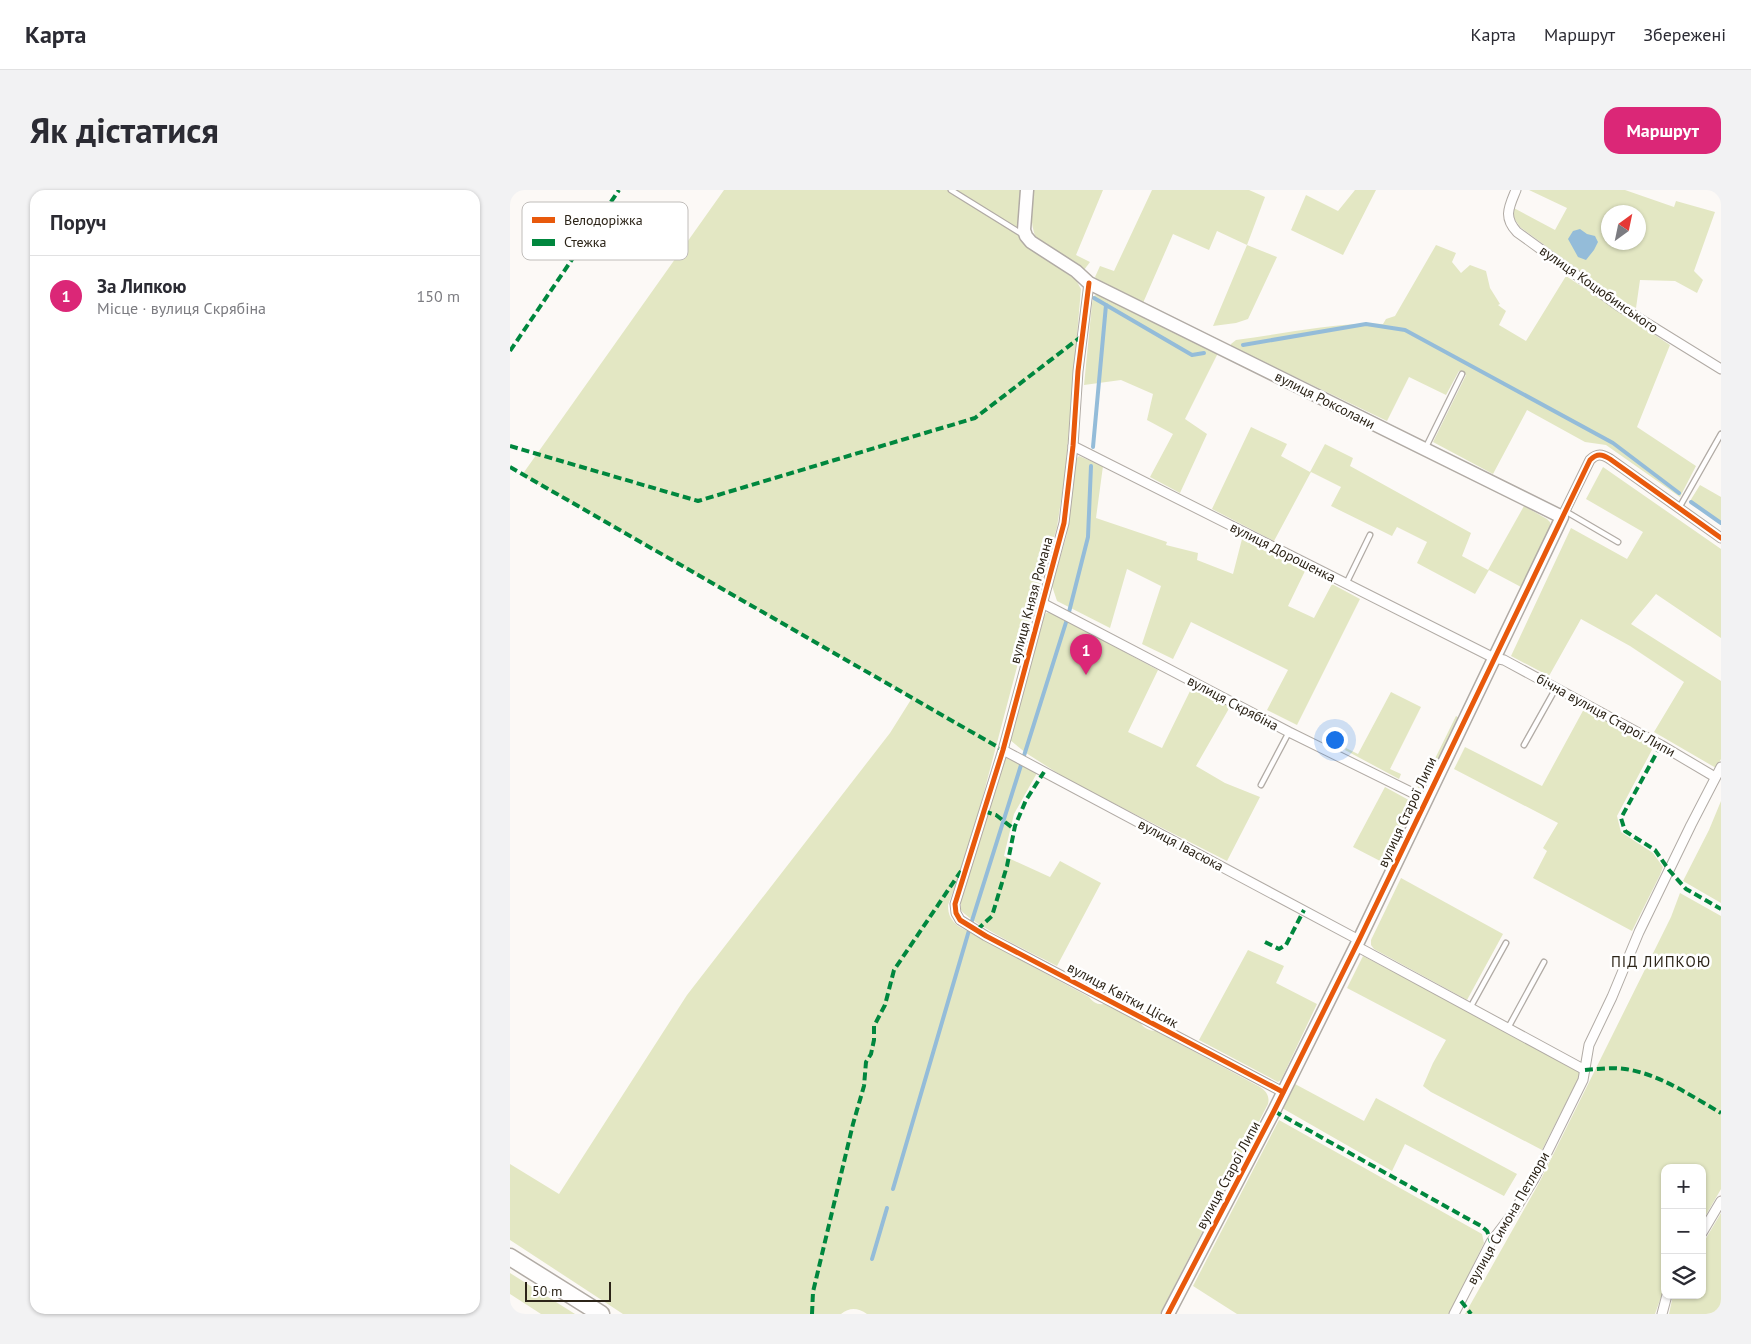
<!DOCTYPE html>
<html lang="uk">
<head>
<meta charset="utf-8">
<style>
	body { margin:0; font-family:"PT Sans",sans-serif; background:#f2f2f3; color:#2b2b33 }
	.controls { position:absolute; right:15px; bottom:15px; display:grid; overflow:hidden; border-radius:10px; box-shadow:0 1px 4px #0004 }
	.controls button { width:45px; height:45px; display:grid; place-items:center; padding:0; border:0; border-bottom:1px solid #e1e1e2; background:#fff; color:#2b2b33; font:25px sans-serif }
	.compass { position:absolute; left:1091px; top:15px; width:45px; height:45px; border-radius:50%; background:#fff; box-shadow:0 1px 4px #0004; rotate:33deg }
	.scale { position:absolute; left:15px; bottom:12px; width:86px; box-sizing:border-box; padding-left:5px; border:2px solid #2c2418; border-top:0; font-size:14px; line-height:18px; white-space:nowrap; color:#2c2418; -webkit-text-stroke:4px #fff; paint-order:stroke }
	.you { position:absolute; left:824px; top:549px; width:18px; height:18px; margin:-12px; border:4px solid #fff; border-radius:50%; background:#1a73e8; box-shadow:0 0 0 8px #1a73e833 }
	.badge { display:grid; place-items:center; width:32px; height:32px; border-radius:50%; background:#db2777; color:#fff; font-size:16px; font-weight:700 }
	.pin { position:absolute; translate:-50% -41px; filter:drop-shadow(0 1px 2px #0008) }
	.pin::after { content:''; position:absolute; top:26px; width:18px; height:15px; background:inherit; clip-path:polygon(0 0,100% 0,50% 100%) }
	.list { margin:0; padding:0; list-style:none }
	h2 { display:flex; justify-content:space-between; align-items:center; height:65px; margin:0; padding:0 20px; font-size:21px }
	h2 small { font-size:16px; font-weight:400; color:#7c7c81 }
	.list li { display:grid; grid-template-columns:32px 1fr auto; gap:15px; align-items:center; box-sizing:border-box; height:80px; padding:0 20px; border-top:1px solid #e1e1e2 }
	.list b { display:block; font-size:19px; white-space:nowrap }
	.list p { margin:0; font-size:16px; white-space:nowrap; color:#7c7c81 }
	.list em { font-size:16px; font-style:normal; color:#7c7c81 }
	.icon { flex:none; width:28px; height:28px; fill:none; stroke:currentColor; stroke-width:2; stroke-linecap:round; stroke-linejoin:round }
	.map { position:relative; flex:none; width:1211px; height:1124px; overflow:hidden; border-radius:15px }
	header { display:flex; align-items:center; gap:30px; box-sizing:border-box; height:70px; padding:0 25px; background:#fff; border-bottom:1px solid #e1e1e2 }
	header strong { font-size:24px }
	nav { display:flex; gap:28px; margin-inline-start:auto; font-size:18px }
	.intro { display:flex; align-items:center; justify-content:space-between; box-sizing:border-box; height:120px; padding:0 30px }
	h1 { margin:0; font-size:35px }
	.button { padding:12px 22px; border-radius:15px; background:#db2777; color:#fff; font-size:18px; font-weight:700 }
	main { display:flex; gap:30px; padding:0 30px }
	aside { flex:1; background:#fff; border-radius:15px; box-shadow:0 1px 4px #0004 }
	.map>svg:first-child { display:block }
</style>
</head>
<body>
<header>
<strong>Карта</strong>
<nav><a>Карта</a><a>Маршрут</a><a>Збережені</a></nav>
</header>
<div class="intro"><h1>Як дістатися</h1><a class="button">Маршрут</a></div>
<main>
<aside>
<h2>Поруч<small></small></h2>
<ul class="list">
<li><span class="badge">1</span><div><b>За Липкою</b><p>Місце · вулиця Скрябіна</p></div><em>150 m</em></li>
</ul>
</aside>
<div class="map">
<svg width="1211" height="1124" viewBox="0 0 1211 1124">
	<rect width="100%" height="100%" fill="#fcf9f6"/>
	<g fill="#e3e7c3" fill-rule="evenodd">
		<path d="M214,0H512L514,53L566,90L571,99L555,285L547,337L517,439L459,659L438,715C438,725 441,730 448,736L579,807C583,812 587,815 594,814L630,832C633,838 640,841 646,841L750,897C756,901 760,906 758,914L650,1124H357C348,1118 340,1117 331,1124H113L0,1050V974L49,1004L177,805L380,543L402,508L12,285Z"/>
		<path d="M524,0H593L566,65L580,72L574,80L526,48C519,32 522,16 524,0Z"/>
		<path d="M642,0H739L755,7L737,55L767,67L738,129L726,133L703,136L737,55L707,41L699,60L663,44L633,113L587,90L585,87L590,76L604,81Z"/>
		<path d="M845,0H866L833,65L781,40L796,5L828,21Z"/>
		<path d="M1019,0H1115L1164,17L1166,11L1205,22L1184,81L1193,90L1187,103L1165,91L1130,90L1126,118L1108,109L1010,37L1002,25V17L1045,40L1057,18ZM1098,22H1128V52H1098Z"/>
		<path d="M926,55L946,63L942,72L951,83L960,75L976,81L980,98L990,114L988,115L996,121L989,135L1016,151L1056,86L1160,155L1127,237L1186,276L1170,307L1096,255L1075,252L1017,220L983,284L923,252L956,185L949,181L936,205L899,187L877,231L721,156V154L726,150C775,144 823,132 873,134L876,129L885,126Z"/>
		<path d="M588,104L708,163L675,229L697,244L670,303L640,287L663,244L637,230L643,204L611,190L574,195L582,114L584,106Z"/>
		<path d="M741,237L777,254L771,266L800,282L815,254L843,268L840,276L961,343L952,366L978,380L1014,316L1037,329L1040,332V336L1011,397L979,380L965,404L907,373L917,352L887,337L882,346L821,316L831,297L801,282L764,351L702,319Z"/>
		<path d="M569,266L593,276L586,328L657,352L656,355L688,363L687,370L723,384L732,349L795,381L778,416L804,428L822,394L850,409L787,535L757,520L778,480L681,432L663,469L632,454L651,396L617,379L600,438L547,411L542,396L557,344L566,269Z"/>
		<path d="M1093,277L1211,359V448L1146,404L1121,434L1211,491V569L1206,578L1144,542L1174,492L1120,456L1071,429L1039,486L1001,466L1061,338L1117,369L1133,342L1076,309Z"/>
		<path d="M1190,295L1211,307V334L1180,311Z"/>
		<path d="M540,422L648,480L618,542L652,558L682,497L721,515L686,576L715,593L750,607L717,671L560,591L516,563L500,550L534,427L536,423Z"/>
		<path d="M881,502L911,517L880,579L891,584L889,589L835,560L836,558L848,564Z"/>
		<path d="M1075,517L1144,556L1107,626L1111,642L1143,663L1153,677L1150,685L1122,741L1023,688L1037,661L1033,658L1048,633L944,579L955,557L1032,596Z"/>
		<path d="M946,526L949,528L915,595L914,598H908L907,593L912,595Z"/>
		<path d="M496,567L527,583L504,624L494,666L540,687L550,671L591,693L547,776C528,766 461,734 451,720V709Z"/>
		<path d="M875,597L906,614L874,673L843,657Z"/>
		<path d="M1211,611V713L1173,691L1199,640Z"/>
		<path d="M891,688L993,744L957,810L864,759L861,755V750Z"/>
		<path d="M1170,703L1211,726V999L1192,1032V978H1155V1096L1145,1124H955L1029,993L1161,727Z"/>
		<path d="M738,760L774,776L766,793L807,814L771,890L768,892L689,850Z"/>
		<path d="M853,766L1072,881L1032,960L921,902L913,896L923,873L936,850L837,798Z"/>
		<path d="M785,894L854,931L866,908L1007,984L994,1006L895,954L882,981L772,918Z"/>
		<path d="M769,930L972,1044L974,1053L939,1124H727L683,1096Z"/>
		<path d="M1211,1023V1124H1159L1163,1105H1192V1055Z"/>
		<path d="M0,1083L65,1124H31L0,1104Z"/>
	</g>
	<path fill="#94bcd9" d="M1070,39L1077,44L1085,46L1088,52L1084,60L1076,70L1068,67L1058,49L1063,41Z"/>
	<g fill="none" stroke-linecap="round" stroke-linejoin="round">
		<g stroke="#94bcd9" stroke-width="4">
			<path d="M584,108L682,165L694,163"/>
			<path d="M733,155L856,134L895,140L1103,253L1169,303"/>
			<path d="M583,257L596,115"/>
			<path d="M1181,312L1211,333"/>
			<path d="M383,999L460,737L558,426L578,347L581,276"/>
			<path d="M362,1069L377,1018"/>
		</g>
		<defs>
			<g id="lane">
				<path d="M441,0L512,44"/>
				<path d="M915,259L952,184"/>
				<path d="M1169,318L1211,244"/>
				<path d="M1055,321L1108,352"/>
				<path d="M836,394L860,345"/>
				<path d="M1014,555L1046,498"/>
				<path d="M751,595L779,542"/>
				<path d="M960,818L996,753"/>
				<path d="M998,838L1034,772"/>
			</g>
			<g id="street">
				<path d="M1006,0C999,17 993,27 1007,42L1109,116L1211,179"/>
				<path d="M579,93L568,181L563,256L554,333L493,560L445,714L446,723L450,730L476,746L773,902"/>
				<path d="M563,256L984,468L994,470L1151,555L1205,587"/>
				<path d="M1052,327L1080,270C1087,263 1092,264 1100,269L1211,348"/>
				<path d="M532,413L779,542L915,609"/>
				<path d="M493,560L849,750"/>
				<path d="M846,756L1075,880"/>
				<path d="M1192,1043L1211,1011"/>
				<path d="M944,1124L981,1052L1003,1023L1024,989L1073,890L1079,855L1102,807L1129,742L1181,635L1211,577"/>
				<path d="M1152,1124L1157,1105"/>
			</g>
			<path id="secondary" d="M517,0L514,40L516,46L521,52L566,81L579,93L1052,327L849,750L764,921L658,1124"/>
			<path id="highway" d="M0,1067L91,1124"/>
		</defs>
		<use href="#lane" stroke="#b1aba5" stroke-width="7"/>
		<use href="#street" stroke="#b1aba5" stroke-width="11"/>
		<use href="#secondary" stroke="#b1aba5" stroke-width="15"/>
		<use href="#highway" stroke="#b1aba5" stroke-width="19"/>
		<use href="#lane" stroke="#fffefe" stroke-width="4.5"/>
		<use href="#street" stroke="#fffefe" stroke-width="9"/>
		<use href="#secondary" stroke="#fffefe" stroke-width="12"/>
		<use href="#highway" stroke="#fffefe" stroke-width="16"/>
		<g stroke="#00873e" stroke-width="4" stroke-dasharray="8 4" stroke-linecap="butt">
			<path d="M0,161L109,0"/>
			<path d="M0,256L188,311L465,228L572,146"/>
			<path d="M0,277L493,560"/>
			<path d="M1151,555L1111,628L1115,641L1145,660L1159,680L1176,699L1211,719"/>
			<path d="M474,621L486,625L504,639"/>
			<path d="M467,740L482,726L497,676L505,636L516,610L534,582"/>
			<path d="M755,752L769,759L776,755L794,720"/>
			<path d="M1075,880C1088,879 1102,877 1115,879C1150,884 1181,906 1211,923"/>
			<path d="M764,921L971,1036L977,1041L981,1052"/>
			<path d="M951,1111L961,1124"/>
			<path d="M302,1124L303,1102L343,934L354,896L356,872L361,864L364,850V836L375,815L384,780L451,681"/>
		</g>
		<defs>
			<g id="cycleway">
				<path d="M579,93L568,181L563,256L554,333L493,560L445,714L446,723L450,730L476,746L773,902"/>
				<path d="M658,1124L764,921L849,750L1080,270C1087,263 1092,264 1100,269L1211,348"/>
			</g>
		</defs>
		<use href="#cycleway" stroke="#fff" stroke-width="8"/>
		<use href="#cycleway" stroke="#e8590c" stroke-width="5"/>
	</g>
	<g text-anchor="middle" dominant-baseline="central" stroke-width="5" stroke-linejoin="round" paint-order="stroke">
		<g font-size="14" fill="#2c2418" stroke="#fff">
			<text transform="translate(1089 99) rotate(35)">вулиця Коцюбинського</text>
			<text transform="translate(815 210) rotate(27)">вулиця Роксолани</text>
			<text transform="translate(773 362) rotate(27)">вулиця Дорошенка</text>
			<text transform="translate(521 410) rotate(-75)">вулиця Князя Романа</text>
			<text transform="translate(723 513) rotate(28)">вулиця Скрябіна</text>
			<text transform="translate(1096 525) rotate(29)">бічна вулиця Старої Липи</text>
			<text transform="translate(897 622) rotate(-65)">вулиця Старої Липи</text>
			<text transform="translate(671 655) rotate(28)">вулиця Івасюка</text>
			<text transform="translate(613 805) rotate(28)">вулиця Квітки Цісик</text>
			<text transform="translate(718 985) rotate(-62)">вулиця Старої Липи</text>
			<text transform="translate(998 1028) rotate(-60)">вулиця Симона Петлюри</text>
		</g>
		<g font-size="15" letter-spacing="1" fill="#2c2418" stroke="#fff">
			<text x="1151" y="771">ПІД ЛИПКОЮ</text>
		</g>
	</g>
	<rect x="12" y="12" width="166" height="58" rx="8" fill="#fff" stroke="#c0bdba" stroke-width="1"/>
	<rect x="22" y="27" width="23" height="6" fill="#e8590c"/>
	<rect x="22" y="49" width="23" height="7" fill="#00873e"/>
	<g font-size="14" fill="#2c2418">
		<text x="54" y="35">Велодоріжка</text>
		<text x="54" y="57">Стежка</text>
	</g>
</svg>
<div class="controls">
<button>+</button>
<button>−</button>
<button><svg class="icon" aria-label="layers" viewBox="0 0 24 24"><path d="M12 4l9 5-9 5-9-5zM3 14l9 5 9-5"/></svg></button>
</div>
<svg class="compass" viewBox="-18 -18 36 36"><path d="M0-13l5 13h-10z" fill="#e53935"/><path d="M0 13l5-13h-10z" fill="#7c7c81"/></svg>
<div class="scale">50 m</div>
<div class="you"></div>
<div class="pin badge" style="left:576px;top:485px">1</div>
</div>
</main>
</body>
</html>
